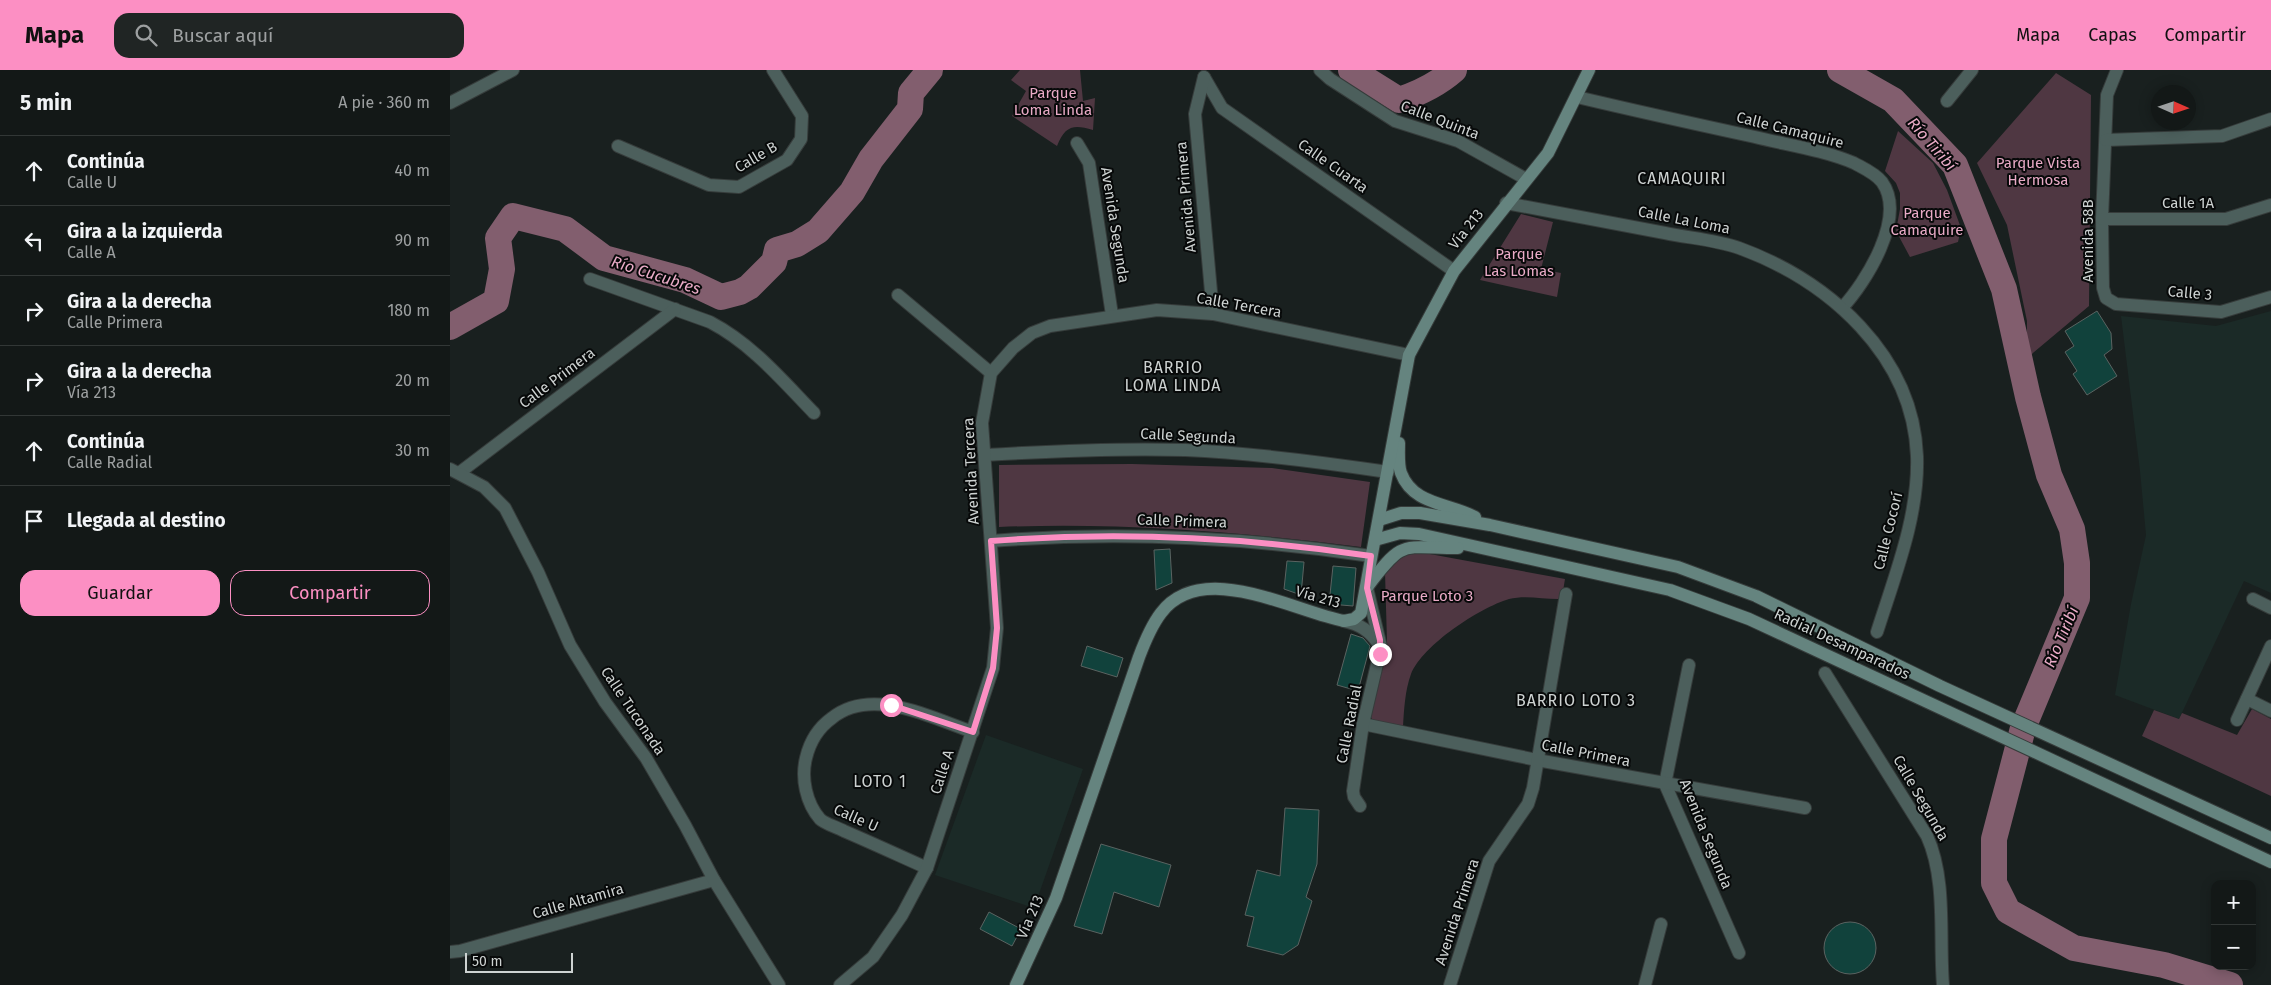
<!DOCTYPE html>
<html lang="es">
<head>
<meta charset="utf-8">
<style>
	body { margin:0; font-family:"Fira Sans",sans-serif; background:#202524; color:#f1f3f6 }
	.controls { position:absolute; right:15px; bottom:15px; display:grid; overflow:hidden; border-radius:10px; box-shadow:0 2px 12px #0003 }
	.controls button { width:45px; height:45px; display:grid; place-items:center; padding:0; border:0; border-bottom:1px solid #323736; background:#131817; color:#f1f3f6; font:25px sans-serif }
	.compass { position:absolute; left:1701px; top:15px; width:45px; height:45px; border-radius:50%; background:#131817; box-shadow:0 2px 12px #0003; rotate:93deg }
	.scale { position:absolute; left:15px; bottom:12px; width:108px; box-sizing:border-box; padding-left:5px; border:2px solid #cdd2d1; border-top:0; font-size:14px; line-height:18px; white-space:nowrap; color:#cdd2d1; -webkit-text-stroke:4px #070909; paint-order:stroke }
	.stop { position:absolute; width:15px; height:15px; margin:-11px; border:4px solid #fc8fc3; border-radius:50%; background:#fff }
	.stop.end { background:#fc8fc3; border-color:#fff; box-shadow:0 1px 5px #0008 }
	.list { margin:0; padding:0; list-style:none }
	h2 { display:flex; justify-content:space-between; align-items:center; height:65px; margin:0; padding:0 20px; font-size:21px }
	h2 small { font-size:16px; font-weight:400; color:#9da0a1 }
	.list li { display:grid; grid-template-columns:32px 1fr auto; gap:15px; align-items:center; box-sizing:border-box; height:70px; padding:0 20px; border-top:1px solid #323736 }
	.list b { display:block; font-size:19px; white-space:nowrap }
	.list p { margin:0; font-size:16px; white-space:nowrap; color:#9da0a1 }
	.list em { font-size:16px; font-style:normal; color:#9da0a1 }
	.actions { display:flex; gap:10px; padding:15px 20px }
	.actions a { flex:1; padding:11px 0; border:1px solid #fc8fc3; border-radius:15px; text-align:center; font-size:18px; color:#fc8fc3 }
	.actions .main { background:#fc8fc3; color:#111 }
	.icon { flex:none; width:28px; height:28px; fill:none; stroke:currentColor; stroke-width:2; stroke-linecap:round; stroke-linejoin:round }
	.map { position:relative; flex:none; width:1821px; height:915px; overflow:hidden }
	header { display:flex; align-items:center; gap:30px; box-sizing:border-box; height:70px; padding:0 25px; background:#fc8fc3; color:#111 }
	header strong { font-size:24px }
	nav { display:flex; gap:28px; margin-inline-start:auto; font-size:18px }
	.search { width:350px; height:45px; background:#202524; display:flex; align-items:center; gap:12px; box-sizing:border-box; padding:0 18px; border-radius:15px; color:#9da0a1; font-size:19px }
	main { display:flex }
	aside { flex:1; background:#131817 }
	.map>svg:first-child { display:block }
</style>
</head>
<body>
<header>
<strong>Mapa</strong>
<div class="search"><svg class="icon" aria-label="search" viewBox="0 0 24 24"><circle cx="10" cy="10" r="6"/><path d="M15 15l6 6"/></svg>Buscar aquí</div>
<nav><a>Mapa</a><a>Capas</a><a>Compartir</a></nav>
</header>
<main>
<aside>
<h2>5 min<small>A pie · 360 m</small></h2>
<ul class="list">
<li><svg class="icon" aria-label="ahead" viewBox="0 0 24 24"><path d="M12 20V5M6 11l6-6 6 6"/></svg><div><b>Continúa</b><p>Calle U</p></div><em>40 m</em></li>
<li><svg class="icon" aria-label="left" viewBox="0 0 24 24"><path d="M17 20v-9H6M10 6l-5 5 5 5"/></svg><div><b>Gira a la izquierda</b><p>Calle A</p></div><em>90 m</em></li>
<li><svg class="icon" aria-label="right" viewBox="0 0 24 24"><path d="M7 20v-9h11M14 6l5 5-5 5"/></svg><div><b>Gira a la derecha</b><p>Calle Primera</p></div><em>180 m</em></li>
<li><svg class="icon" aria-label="right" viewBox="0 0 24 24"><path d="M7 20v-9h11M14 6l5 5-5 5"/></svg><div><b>Gira a la derecha</b><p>Vía 213</p></div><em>20 m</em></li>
<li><svg class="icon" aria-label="ahead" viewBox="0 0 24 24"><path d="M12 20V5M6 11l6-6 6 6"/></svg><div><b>Continúa</b><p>Calle Radial</p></div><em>30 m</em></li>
<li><svg class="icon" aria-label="arrive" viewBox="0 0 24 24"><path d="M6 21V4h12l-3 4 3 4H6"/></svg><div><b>Llegada al destino</b></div></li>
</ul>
<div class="actions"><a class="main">Guardar</a><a>Compartir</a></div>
</aside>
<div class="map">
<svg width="1821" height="915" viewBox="0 0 1821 915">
	<rect width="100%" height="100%" fill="#19201f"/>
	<g fill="#1b2a27">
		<path d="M1821,241V523L1794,511L1729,649L1665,625L1681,534L1696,465L1690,401L1671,246L1766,256Z"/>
		<path d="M536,665L633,699L584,838L485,805Z"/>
	</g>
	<g fill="#4f3742">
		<path d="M570,0H630L633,31L645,28L643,60C623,54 615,56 607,76L562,46L576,21L561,10Z"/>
		<path d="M1606,3L1641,25L1639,236L1577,288V251L1557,155L1527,93Z"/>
		<path d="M1448,61L1483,93L1497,120L1511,158L1508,172L1460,187L1446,161L1450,139V123L1446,113L1435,101Z"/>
		<path d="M1071,144L1103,152L1091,199L1111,203L1107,227L1030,210Z"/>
		<path d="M682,394L822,398L920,412L911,477C792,462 670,452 549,457V395Z"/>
		<path d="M959,482H969L1115,509L1112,527L1108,529C1092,529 1075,525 1059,529C1029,538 973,575 961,604C955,620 954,640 953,657L923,651L920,645L937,572L935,502L949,488Z"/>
		<path d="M1802,639L1821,649V726L1692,666L1704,640L1729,649L1732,643L1787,665Z"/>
	</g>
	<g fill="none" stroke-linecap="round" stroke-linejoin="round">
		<g stroke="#825e6e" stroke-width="26">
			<path d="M901,0L949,30C970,23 987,15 1004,0"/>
			<path d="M1390,0L1443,30L1505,95L1554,219L1578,327L1599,405L1622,459L1627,493V528L1573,658L1544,769V813L1558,841L1624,878L1714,895L1780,915"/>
			<path d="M0,257L46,231L52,199L48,168L63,146L115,159L154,188L235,210L271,227L290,222L299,217L324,192L327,180L347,174L368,161L402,122L421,89L460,39L461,23L480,0"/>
		</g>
	</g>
	<g fill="#11423c" stroke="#5a6361">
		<path d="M1647,241L1661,263L1662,279L1654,285L1667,306L1637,325L1623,304L1627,301L1615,282L1624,276L1615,261Z"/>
		<path d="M720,479L722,513L706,520L704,480Z"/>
		<path d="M837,491L854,492L851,525L834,519Z"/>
		<path d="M883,496L906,498L903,536L879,534Z"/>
		<path d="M901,564L913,568L920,576L908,621L887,615Z"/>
		<path d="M637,576L673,588L667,607L631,596Z"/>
		<path d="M835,738L869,740L867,794L856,827L862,831L848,875L833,885L797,876L804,847L795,845L807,800L830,806Z"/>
		<path d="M651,774L721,795L709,837L664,822L652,864L624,856Z"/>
		<path d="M539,842L571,859L562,876L530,859Z"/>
		<circle cx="1400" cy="878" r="26"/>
	</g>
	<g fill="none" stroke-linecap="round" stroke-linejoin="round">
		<defs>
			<g id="minor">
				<path d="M870,0L880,9L945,51L1008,71L1076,109"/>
				<path d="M1667,0L1657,25L1652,149L1653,218L1656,228L1666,234L1771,242L1821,227"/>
				<path d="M754,7L772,38L1004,201"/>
				<path d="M754,7L745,44L763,244"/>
				<path d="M1127,27C1186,41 1245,54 1305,67C1337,75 1373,80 1404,93C1413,98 1425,103 1432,112C1457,147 1416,212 1392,238"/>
				<path d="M1497,31L1522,0"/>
				<path d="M0,33L63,0"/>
				<path d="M1656,70L1772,66L1821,49"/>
				<path d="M627,73L639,93L662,245"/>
				<path d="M168,76L259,115L289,117L337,90L351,69L352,46L323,0"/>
				<path d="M1056,133C1109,143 1162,153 1215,163C1239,168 1267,170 1289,178C1379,211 1463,285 1467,386C1469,446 1445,505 1427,562"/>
				<path d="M1652,149H1776L1821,135"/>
				<path d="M140,209L260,252C302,274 331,309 364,343"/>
				<path d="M448,225L541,303"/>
				<path d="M535,385C602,381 668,378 735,380C803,383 871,392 938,402"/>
				<path d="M9,403L225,239"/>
				<path d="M541,471C669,461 794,467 921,486"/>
				<path d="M1803,529L1821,538"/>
				<path d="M894,551C910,554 921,561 929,575"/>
				<path d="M1239,595L1215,714L1289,883"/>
				<path d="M1375,603L1477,766C1497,810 1489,868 1493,915"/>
				<path d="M1797,629L1821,641"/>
				<path d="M1787,650L1821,576"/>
				<path d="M913,654L1087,690L1355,738"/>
				<path d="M910,736L904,727L903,721L913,654L931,577L917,518"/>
				<path d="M477,798C450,786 422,773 394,761C387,757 375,754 370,749C356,733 351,708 356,688C360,671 368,658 382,648C422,616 481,648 523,662"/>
				<path d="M0,882L10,881L264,810"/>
				<path d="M390,915L423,887L452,845L477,798L543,598L547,558L532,353L541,303L563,278L582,263L600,256L707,240L763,244L959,285"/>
				<path d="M1000,915L1039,791L1078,734L1083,718L1116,524"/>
				<path d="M1195,915L1211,854"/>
			</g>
			<path id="tertiary" d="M0,399L34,417L55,438L88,502L120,575L155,632L196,688L235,755L264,810L329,915"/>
			<g id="secondary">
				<path d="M949,373C949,382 948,395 951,403C963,435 999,433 1025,447"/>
				<path d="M929,450L951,443H970L1040,455L1228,497L1306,526L1490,616L1821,768"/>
				<path d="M925,470L950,463L969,464L1220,520L1299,549L1821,792"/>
				<path d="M918,516C954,468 952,478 1008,478"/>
				<path d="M566,915L606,828L689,587C695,571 701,556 711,543C752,489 843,541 894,551L904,549L911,543L959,285L1004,201L1098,83L1139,0"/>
			</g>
		</defs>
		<use href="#minor" stroke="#363c3b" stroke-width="14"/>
		<use href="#tertiary" stroke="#363c3b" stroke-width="14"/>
		<use href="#secondary" stroke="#363c3b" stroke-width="14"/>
		<use href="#minor" stroke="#4c5f5c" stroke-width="12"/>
		<use href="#tertiary" stroke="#4c5f5c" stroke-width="12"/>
		<use href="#secondary" stroke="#65847f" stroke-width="12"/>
	</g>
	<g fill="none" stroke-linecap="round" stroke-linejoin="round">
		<path stroke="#fc8fc3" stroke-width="6" d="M441,635L523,662L543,598L547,558L541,471C669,461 794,467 921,486L917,518L930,570V584"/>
	</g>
	<g text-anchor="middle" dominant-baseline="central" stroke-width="4" stroke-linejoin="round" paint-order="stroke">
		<g font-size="15" fill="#e9aac6" stroke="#070909">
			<text x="603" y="23">Parque<tspan x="603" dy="17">Loma Linda</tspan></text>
			<text x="1588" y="93">Parque Vista<tspan x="1588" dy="17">Hermosa</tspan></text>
			<text x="1477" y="143">Parque<tspan x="1477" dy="17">Camaquire</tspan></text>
			<text x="1069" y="184">Parque<tspan x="1069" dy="17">Las Lomas</tspan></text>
			<text x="977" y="526">Parque Loto 3</text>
		</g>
		<g font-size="15" fill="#cdd2d1" stroke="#070909">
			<text transform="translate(990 50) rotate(21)">Calle Quinta</text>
			<text transform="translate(1340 60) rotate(14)">Calle Camaquire</text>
			<text transform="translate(306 87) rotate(-30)">Calle B</text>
			<text transform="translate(883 96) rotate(35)">Calle Cuarta</text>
			<text transform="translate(736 127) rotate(-95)">Avenida Primera</text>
			<text x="1738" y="133">Calle 1A</text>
			<text transform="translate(1234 150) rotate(11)">Calle La Loma</text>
			<text transform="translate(665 155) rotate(81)">Avenida Segunda</text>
			<text transform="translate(1016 159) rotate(-52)">Vía 213</text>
			<text transform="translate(1638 171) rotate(-90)">Avenida 58B</text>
			<text transform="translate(1740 223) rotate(5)">Calle 3</text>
			<text transform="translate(789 235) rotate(10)">Calle Tercera</text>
			<text transform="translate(107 308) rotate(-37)">Calle Primera</text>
			<text transform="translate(738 366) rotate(3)">Calle Segunda</text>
			<text transform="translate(521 401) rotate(-93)">Avenida Tercera</text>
			<text transform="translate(732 451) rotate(2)">Calle Primera</text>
			<text transform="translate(1438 461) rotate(-76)">Calle Cocorí</text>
			<text transform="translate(868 527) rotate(16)">Vía 213</text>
			<text transform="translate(1392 574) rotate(25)">Radial Desamparados</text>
			<text transform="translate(183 641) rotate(56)">Calle Tuconada</text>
			<text transform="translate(899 654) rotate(-79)">Calle Radial</text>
			<text transform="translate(1136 683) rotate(11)">Calle Primera</text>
			<text transform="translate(492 702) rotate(-72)">Calle A</text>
			<text transform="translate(1471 728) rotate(60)">Calle Segunda</text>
			<text transform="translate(406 748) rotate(24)">Calle U</text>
			<text transform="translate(1256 764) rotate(68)">Avenida Segunda</text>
			<text transform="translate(128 831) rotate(-16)">Calle Altamira</text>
			<text transform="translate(1007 842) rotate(-72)">Avenida Primera</text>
			<text transform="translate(580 847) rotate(-67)">Vía 213</text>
		</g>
		<g font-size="16" font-style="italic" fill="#ebacc8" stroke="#070909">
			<text transform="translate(1482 74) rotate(49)">Río Tiribí</text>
			<text transform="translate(206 205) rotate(18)">Río Cucubres</text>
			<text transform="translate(1611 567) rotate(-67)">Río Tiribí</text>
		</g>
		<g font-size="16" letter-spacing="1" fill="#cdd2d1" stroke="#070909">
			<text x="1232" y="108">CAMAQUIRI</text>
			<text x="723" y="297">BARRIO<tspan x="723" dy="18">LOMA LINDA</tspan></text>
			<text x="1126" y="630">BARRIO LOTO 3</text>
			<text x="430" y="711">LOTO 1</text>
		</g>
	</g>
</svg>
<div class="controls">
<button>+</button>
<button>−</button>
</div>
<svg class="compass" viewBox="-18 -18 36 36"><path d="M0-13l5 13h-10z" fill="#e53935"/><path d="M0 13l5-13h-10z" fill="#9da0a1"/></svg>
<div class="scale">50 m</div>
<div class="stop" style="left:441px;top:635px"></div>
<div class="stop end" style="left:930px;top:584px"></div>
</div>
</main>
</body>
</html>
